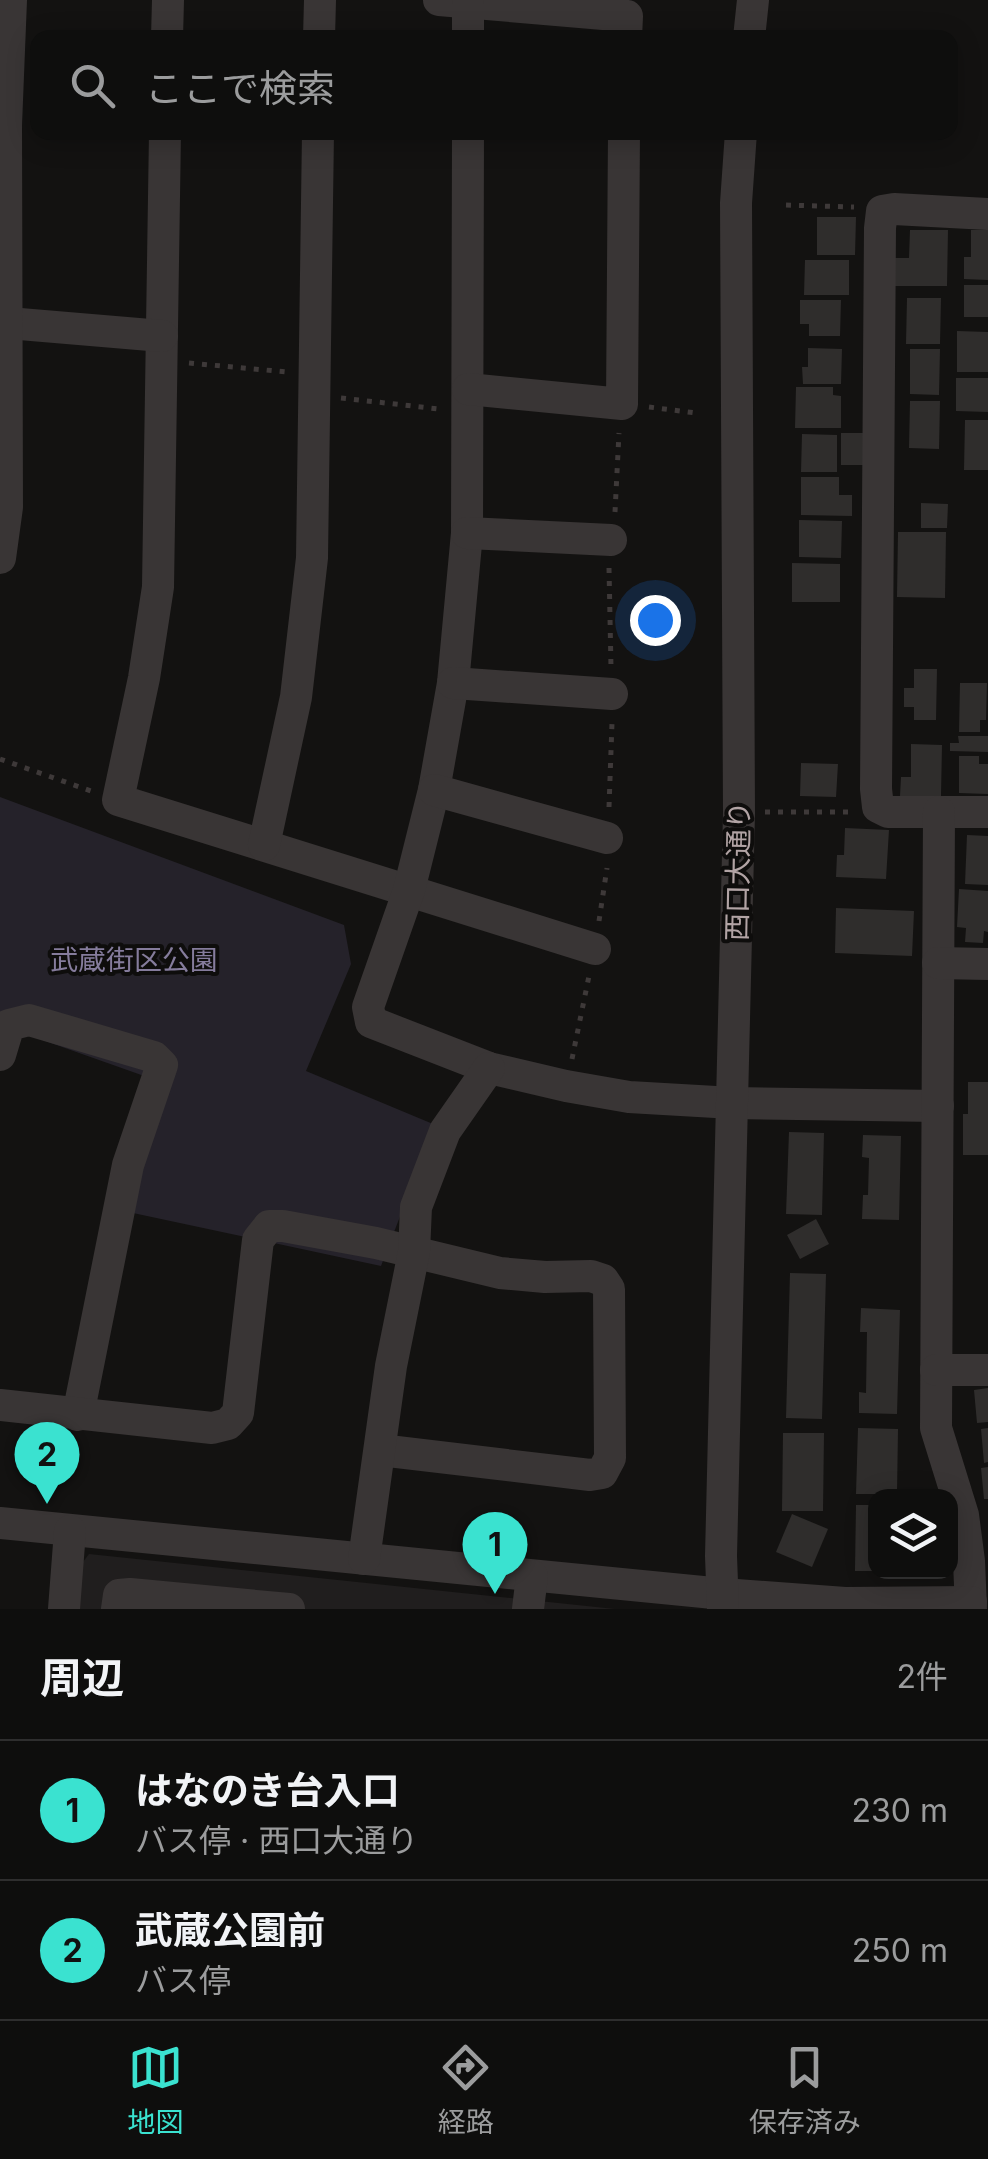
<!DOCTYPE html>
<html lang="ja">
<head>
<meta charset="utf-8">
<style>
	body { margin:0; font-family:Inter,"Noto Sans JP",sans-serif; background:#1c1c1b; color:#f1f3f6 }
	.controls { position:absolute; right:30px; bottom:30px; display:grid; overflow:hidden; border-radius:20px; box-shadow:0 5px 25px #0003 }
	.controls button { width:90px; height:90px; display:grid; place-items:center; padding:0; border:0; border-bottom:2px solid #2e2e2e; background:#0e0e0d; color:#f1f3f6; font:50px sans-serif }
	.you { position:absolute; left:655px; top:620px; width:35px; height:35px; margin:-25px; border:8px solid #fff; border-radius:50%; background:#1a73e8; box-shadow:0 0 0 15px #1a73e833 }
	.badge { display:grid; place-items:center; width:65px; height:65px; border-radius:50%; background:#3ae2d0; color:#111; font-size:32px; font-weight:700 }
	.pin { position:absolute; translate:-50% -82px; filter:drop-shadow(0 2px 5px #0008) }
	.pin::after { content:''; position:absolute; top:52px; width:35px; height:30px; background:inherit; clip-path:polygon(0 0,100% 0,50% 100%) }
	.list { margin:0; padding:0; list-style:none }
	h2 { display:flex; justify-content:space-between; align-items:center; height:130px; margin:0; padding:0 40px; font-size:42px }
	h2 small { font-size:32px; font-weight:400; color:#9b9c9d }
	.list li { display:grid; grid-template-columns:65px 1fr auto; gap:30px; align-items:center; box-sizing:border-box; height:140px; padding:0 40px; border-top:2px solid #2e2e2e }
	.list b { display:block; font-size:38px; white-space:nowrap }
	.list p { margin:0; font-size:32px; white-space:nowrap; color:#9b9c9d }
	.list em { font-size:32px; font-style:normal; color:#9b9c9d }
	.icon { flex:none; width:55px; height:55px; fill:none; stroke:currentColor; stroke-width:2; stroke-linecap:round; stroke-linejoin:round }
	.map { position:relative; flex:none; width:988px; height:1609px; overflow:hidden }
	.search { position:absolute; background:#0e0e0d; box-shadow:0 5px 25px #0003; left:30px; right:30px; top:30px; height:110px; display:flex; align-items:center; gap:25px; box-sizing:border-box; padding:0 35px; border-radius:20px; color:#9b9c9d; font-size:38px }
	.sheet { height:410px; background:#0e0e0d }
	nav { display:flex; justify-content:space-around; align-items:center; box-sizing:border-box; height:140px; border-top:2px solid #2e2e2e; background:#0e0e0d; font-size:28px; color:#9b9c9d }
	nav a { display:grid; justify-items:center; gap:5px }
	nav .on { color:#3ae2d0 }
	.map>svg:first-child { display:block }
</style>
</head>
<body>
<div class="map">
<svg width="988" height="1609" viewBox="0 0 988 1609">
	<rect width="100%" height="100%" fill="#131211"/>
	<path fill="#201e1e" d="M89,1554L615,1609H76L80,1566Z"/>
	<path fill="#25222a" d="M0,797L344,925L351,964L306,1071L433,1124L434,1128L381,1266L133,1213L123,1202L164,1083L0,1025Z"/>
	<g fill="#2f2d2c">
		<path d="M817,217H856L855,255H817Z"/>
		<path d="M910,230H948L947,286H891L892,258H909Z"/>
		<path d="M971,230H988V280L964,279V257H971Z"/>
		<path d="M805,260H849V295H804Z"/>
		<rect x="964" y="285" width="24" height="32"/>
		<path d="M907,298H941L940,344H906Z"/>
		<path d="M800,300H841L840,336H809V324H800Z"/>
		<path d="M957,331L988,332V372H957Z"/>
		<path d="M808,348L842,349L841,384H803L802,367H808Z"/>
		<path d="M910,349H940L939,395L910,394Z"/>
		<path d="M956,378H988V412L956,411Z"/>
		<path d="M796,387H833V395L841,396V428H795Z"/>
		<path d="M910,401H940L939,449L909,448Z"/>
		<path d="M965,420H988V470H964Z"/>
		<rect x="841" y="433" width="24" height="32"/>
		<path d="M802,434L837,435V472H801Z"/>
		<path d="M801,477H839V495H852V516L801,515Z"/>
		<path d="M921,503L948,504L947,528H921Z"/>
		<path d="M799,520L842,521L841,558L799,557Z"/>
		<path d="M898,532H946L945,598L897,597Z"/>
		<path d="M792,563L840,564V602H792Z"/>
		<path d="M914,669H937L936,720H914V707H904V688H914Z"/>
		<path d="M960,683H987L986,720H980V732H959Z"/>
		<path d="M958,736H988V752L950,751V743H959Z"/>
		<path d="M911,744L942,745L941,796H900L901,777H911Z"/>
		<path d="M959,756H979V764H988V794L959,793Z"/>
		<path d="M801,763L838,764L836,797L800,796Z"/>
		<path d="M845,828L889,830L886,879L836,877L837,855H844Z"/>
		<path d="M967,835L988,836V885L965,884Z"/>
		<path d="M959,889L988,891V932L984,931L983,943L965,942L966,928L957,927Z"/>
		<path d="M836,908L914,911L912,956L835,953Z"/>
		<path d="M968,1082H988V1155H963V1114H968Z"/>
		<path d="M789,1132L824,1133L822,1215L786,1214Z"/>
		<path d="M863,1135L901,1136L899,1220L862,1219L863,1195H868L869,1158L862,1157Z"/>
		<path d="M816,1219L829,1244L800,1259L787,1235Z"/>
		<path d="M790,1273L826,1274L822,1419L786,1418Z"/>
		<path d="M861,1308L900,1310L897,1414L859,1413V1392L866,1393L867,1332H860Z"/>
		<path d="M988,1388V1422L977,1423L974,1390Z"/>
		<path d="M858,1428L898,1429L897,1494H856Z"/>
		<path d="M988,1428V1462L984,1463L981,1429Z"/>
		<path d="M783,1433H824L823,1511H782Z"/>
		<path d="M988,1467V1499H984L981,1468Z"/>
		<path d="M856,1505H876V1571H855Z"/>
		<path d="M792,1514L828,1529L812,1567L776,1552Z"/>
	</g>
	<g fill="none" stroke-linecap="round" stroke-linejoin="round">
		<g stroke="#3e3939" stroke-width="5" stroke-dasharray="5 8" stroke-linecap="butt">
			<path d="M786,205L854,207"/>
			<path d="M189,363L287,372"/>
			<path d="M341,398L439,409"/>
			<path d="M649,407L696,413"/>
			<path d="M615,512L619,433"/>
			<path d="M609,568L611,667"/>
			<path d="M0,759L91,791"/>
			<path d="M609,807L612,723"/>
			<path d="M765,812H849"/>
			<path d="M599,921L607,868"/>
			<path d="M572,1059L589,976"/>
		</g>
		<g stroke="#393535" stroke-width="32">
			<path d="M439,0L627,16L626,38"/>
			<path d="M167,38L168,0"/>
			<path d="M319,38L320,0"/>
			<path d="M468,38V4"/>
			<path d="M749,38L753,0"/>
			<path d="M165,132L158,587L144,678L118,800L595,949"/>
			<path d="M468,132L467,533L453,683L434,790L409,890L368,1007L371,1022L489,1068L566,1086L629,1097L733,1103L938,1106"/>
			<path d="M988,214L894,209L882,211L880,228L876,789L878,807L888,812H988"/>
			<path d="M8,323L162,336"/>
			<path d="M468,389L622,404L624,132"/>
			<path d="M467,533L611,540"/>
			<path d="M0,558L7,507L6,125L11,0"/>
			<path d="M453,683L612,694"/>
			<path d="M434,790L607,838"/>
			<path d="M939,812L936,1428L963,1515L969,1561L971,1609"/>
			<path d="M264,845L296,697L312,558L318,132"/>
			<path d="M938,963L988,964"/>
			<path d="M0,1055L9,1025L29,1020L154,1057L162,1065L128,1165L78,1415"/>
			<path d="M936,1370H986"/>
			<path d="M0,1405L212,1428L228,1424L238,1413L258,1240L269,1226H283L376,1243L500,1273L545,1277L591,1276L603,1280L609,1289L610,1458L602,1473L590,1475L380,1450"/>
			<path d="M0,1523L723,1594L845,1603L971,1602"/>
			<path d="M364,1559L391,1366L414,1252L416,1207L445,1131L489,1068"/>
			<path d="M64,1609L70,1531"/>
			<path d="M117,1609L119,1595L130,1594L289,1609"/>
			<path d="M528,1609L532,1576"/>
			<path d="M723,1609L721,1556L739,813L736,203L741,132"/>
		</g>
	</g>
	<g text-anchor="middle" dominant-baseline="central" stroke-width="8" stroke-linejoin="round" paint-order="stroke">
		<g font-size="28" fill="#b2a4a5" stroke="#0e0d0c">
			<text transform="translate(738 871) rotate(-89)">西口大通り</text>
		</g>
		<g font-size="28" fill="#857c9c" stroke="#0e0d0c">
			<text x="134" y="960">武蔵街区公園</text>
		</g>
	</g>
</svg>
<div class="controls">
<button><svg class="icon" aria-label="layers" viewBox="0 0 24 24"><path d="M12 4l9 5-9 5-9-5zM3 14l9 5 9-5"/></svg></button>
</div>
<div class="you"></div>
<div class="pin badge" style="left:495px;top:1594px">1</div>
<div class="pin badge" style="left:47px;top:1504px">2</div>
<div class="search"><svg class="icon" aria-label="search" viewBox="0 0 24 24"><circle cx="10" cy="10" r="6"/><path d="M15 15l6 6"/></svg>ここで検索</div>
</div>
<section class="sheet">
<h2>周辺<small>2件</small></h2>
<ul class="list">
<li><span class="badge">1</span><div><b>はなのき台入口</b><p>バス停 · 西口大通り</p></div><em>230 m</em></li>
<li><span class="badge">2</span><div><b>武蔵公園前</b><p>バス停</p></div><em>250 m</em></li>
</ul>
</section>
<nav>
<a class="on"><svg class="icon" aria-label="map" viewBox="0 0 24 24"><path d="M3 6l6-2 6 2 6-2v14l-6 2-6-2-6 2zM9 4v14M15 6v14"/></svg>地図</a>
<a><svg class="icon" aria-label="directions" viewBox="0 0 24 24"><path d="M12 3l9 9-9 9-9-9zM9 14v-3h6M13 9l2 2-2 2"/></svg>経路</a>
<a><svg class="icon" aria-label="saved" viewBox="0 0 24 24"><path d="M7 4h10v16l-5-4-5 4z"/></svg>保存済み</a>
</nav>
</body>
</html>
